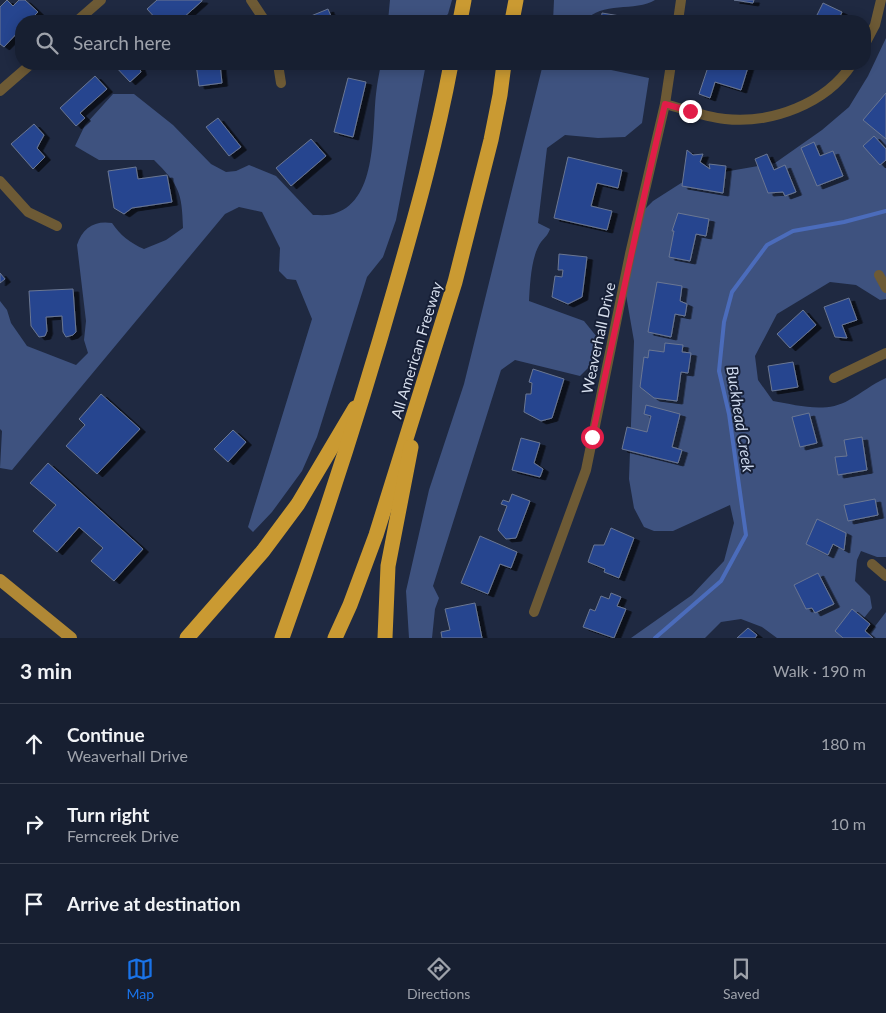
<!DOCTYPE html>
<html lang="en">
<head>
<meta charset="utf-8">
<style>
	body { margin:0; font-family:Lato,sans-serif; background:#242c3d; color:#f1f3f6 }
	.stop { position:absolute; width:15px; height:15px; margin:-11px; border:4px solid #e11d48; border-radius:50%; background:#fff }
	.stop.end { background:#e11d48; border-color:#fff; box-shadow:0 1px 5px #0008 }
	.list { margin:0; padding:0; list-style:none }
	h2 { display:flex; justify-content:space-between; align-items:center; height:65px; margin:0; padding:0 20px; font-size:21px }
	h2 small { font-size:16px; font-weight:400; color:#9ea2ab }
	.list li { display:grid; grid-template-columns:32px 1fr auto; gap:15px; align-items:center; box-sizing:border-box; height:80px; padding:0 20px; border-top:1px solid #363d4d }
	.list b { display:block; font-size:19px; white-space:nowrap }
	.list p { margin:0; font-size:16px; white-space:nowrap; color:#9ea2ab }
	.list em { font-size:16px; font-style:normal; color:#9ea2ab }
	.icon { flex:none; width:28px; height:28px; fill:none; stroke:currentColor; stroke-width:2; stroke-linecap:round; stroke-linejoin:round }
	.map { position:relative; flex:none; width:886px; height:638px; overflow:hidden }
	.search { position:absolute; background:#171f31; box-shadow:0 2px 12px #0003; left:15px; right:15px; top:15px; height:55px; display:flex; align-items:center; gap:12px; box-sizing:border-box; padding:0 18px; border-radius:20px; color:#9ea2ab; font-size:19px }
	.sheet { height:305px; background:#171f31 }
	nav { display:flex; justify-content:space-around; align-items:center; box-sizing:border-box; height:70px; border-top:1px solid #363d4d; background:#171f31; font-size:14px; color:#9ea2ab }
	nav a { display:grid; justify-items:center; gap:2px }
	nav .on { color:#1a73e8 }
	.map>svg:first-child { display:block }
</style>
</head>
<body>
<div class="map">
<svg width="886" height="638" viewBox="0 0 886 638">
	<defs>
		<filter id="shadow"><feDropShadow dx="5.5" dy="3" stdDeviation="0" flood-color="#0009"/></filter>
	</defs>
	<rect width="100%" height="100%" fill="#1f2941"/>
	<g fill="#3e527f">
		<path d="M390,0H452L448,14L441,21H388Z"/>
		<path d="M554,0H655C636,12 600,1 586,21H553Z"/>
		<path d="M886,38V299L880,300L856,285L830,282L777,314L755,356L758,380L773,401C797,405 826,414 849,400C862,393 872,384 886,378V557H877L861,551L857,560L855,581L870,596L872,608L848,638H777L762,627L741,619L721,622L705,638H631L692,595L724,561L734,523L730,505L673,531H654L644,527L634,508L629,479L634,341L622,272L641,213L653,201L689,178L775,163L822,130L849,107L868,76Z"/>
		<path d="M381,64H426L396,220L383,257L367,277L317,437L302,471L272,512L253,532L248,527L312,319L296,280L287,279L279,271L280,248L262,212L239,207L225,214L12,470L0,468L2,431L0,429V301L7,310L11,323L27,346L76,365L88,353L84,340L86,321L77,245C82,228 95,220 112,223C120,235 130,243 144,249L166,240L183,228C182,192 179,185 154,160H99L75,146L85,125L113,94H134L173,125L211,164L226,172L236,171L249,165L276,176L313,215C320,215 330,216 336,213C378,199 372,128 376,94C377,84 379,74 381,64Z"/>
		<path d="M543,64H583L649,78L642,123L625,137L598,138L565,135L547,148L538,223L550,229C548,235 545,237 541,242C531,256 530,284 529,301L584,321L601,342L594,362L580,376L515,360L501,370L433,586L439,598L435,609L432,638H409L406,591L429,490L464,384Z"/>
		<path d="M886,612V638H866Z"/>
	</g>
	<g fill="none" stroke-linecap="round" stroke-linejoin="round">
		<path stroke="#4b6cbb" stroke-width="4" d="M655,638L721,581L746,535L729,414L719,371L724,322L732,292L767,245L793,231L844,222L886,211"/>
	</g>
	<g fill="#27448f" stroke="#6a7792" filter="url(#shadow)">
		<path d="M7,0L13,6L19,0H25L38,12L29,21H21V29L4,47L0,44V7Z"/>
		<path d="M157,0H202V1L183,18L186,21H158L147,9Z"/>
		<path d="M734,0H754L753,3Z"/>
		<path d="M823,3L842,12L838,21H814Z"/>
		<path d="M328,9L333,21H313L311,16Z"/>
		<path d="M602,13L650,21H601Z"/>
		<path d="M113,64H142L139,66L141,72L130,82Z"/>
		<path d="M196,64H220L222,83L199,86Z"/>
		<path d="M709,64H749L741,90L715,82L710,98L699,94Z"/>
		<path d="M95,76L107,89L80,113L85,118L76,126L60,108Z"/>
		<path d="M348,78L366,82L353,137L334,132Z"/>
		<path d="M886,93V139L863,120Z"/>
		<path d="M218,118L241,147L229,156L206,127Z"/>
		<path d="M34,124L44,135L37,148L45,157L33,169L11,144Z"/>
		<path d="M874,136L886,149V160L880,165L863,146Z"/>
		<path d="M311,139L326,156L291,186L276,168Z"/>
		<path d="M814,142L820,156L833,151L843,176L817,186L801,148Z"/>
		<path d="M687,150L693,155L703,154L700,162L710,169L709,164L726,166L723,193L682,186Z"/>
		<path d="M767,154L774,170L785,165L796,192L785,196L783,192L768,193L755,159Z"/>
		<path d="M568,157L622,170L618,188L597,183L591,206L612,211L607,230L554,218Z"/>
		<path d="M136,167L138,179L167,175L172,202L132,208L124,214L114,208L108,171Z"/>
		<path d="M678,213L709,219L706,236L696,234L690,261L669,257L674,231H672Z"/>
		<path d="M559,254L587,257L582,297L568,304L552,297L555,276L562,277L563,270H558Z"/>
		<path d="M0,273L5,279L0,283Z"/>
		<path d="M657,282L682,286L680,301L687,304L685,316L675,314L671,337L648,332Z"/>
		<path d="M73,289L76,332L73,335L66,337L63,332L62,316L46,317L47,331L45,336L39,337L31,326L29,291Z"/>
		<path d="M849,298L857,320L842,325L847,338L835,337L824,307Z"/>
		<path d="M803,310L816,325L790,348L777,334Z"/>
		<path d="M665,343L683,345L682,352L691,353L688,373L681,372L677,401L654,398L640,387L644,357L648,358L649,350L664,352Z"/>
		<path d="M793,362L798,387L772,391L768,366Z"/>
		<path d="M533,369L564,379L552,418L541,421L524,412L526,394H531L532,383L529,382Z"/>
		<path d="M101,394L140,429L97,474L66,446L85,425L79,419Z"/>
		<path d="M646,405L680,414L672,447L682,450L678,463L622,449L627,427L647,432L651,416L644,414Z"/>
		<path d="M809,413L817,443L800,447L792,417Z"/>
		<path d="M233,430L246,442L228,462L214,449Z"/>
		<path d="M862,437L867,470L838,475L835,457L847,456L844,440Z"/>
		<path d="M521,438L540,443L534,463L543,469L540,477L512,470Z"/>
		<path d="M48,463L143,549L114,581L91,561L103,548L79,527L57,552L33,531L56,505L30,483Z"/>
		<path d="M512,494L530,501L516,538L506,539L498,530L507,506L501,504L503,500L509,502Z"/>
		<path d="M875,499L878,515L848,521L844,505Z"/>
		<path d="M817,519L846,533L844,550L833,544L828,555L806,544Z"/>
		<path d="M611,528L634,538L619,578L604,572L605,569L588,562L594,545H604Z"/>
		<path d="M480,536L517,552L511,568L500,564L488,594L461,583Z"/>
		<path d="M818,573L834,604L815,613L812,608L806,609L794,585Z"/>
		<path d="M611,593L621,597L617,606L626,609L614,638L583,627L590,609L595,611L601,596L609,599Z"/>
		<path d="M475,603L482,638H442L441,632L450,630L445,609Z"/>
		<path d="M852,609L870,624L865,631L873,638H843L835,631Z"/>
		<path d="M748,628L757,635L755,638H737Z"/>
	</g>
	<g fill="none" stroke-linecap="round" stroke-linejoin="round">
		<g stroke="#6d5a35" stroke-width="10">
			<path d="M251,0L265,21"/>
			<path d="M77,21L101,0"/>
			<path d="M678,21L681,0"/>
			<path d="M865,44L875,25L881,0"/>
			<path d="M278,64L281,83"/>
			<path d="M0,91L31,64"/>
			<path d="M665,104C684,109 705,117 725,119C771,124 826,104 852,64"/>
			<path d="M0,181L28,212L57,226"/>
			<path d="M879,275L886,288"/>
			<path d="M834,378L886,353"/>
			<path d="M872,564L886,576"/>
			<path d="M534,612L586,470L630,254L665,104L671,64"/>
		</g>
		<path stroke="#b08835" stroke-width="12" d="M0,580L71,638"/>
		<g stroke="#ca9a32" stroke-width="15">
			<path d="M460,21L464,0"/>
			<path d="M512,21L516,0"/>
			<path d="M187,638L263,551L298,504L355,408"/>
			<path d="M282,638C324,521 362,404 396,284C417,211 437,139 451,64"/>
			<path d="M335,638L350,605L376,535L455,282L491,140L500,95L504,64"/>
			<path d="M385,638L388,566L411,447"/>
		</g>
	</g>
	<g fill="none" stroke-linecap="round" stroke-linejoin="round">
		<path stroke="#e11d48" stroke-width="6" d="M592,437C616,326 639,215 665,104L690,111"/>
	</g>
	<g text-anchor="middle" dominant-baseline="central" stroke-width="4" stroke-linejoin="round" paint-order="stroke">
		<g font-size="15" fill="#d6deed" stroke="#161f36">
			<text transform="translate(598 338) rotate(-78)">Weaverhall Drive</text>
			<text transform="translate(416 350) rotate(-73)">All American Freeway</text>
		</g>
		<g font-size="16" font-style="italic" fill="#cbd6eb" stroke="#161f36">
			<text transform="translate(741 419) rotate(81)">Buckhead Creek</text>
		</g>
	</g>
</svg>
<div class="stop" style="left:592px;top:437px"></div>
<div class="stop end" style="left:690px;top:111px"></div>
<div class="search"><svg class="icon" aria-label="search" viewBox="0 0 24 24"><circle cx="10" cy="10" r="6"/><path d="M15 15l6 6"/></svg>Search here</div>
</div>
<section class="sheet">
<h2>3 min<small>Walk · 190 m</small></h2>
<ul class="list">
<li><svg class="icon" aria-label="ahead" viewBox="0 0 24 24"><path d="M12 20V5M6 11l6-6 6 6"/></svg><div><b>Continue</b><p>Weaverhall Drive</p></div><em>180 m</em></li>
<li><svg class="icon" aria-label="right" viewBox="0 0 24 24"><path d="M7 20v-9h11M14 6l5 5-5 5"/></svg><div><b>Turn right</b><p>Ferncreek Drive</p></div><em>10 m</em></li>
<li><svg class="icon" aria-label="arrive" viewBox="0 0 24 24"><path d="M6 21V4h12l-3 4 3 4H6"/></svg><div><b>Arrive at destination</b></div></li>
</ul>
</section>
<nav>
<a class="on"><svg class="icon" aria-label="map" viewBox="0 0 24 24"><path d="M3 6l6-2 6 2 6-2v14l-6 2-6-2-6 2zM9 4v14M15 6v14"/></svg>Map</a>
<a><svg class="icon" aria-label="directions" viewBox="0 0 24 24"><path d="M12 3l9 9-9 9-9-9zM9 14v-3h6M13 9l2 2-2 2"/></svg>Directions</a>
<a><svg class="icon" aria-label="saved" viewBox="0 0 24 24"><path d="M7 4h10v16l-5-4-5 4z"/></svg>Saved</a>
</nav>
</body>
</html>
